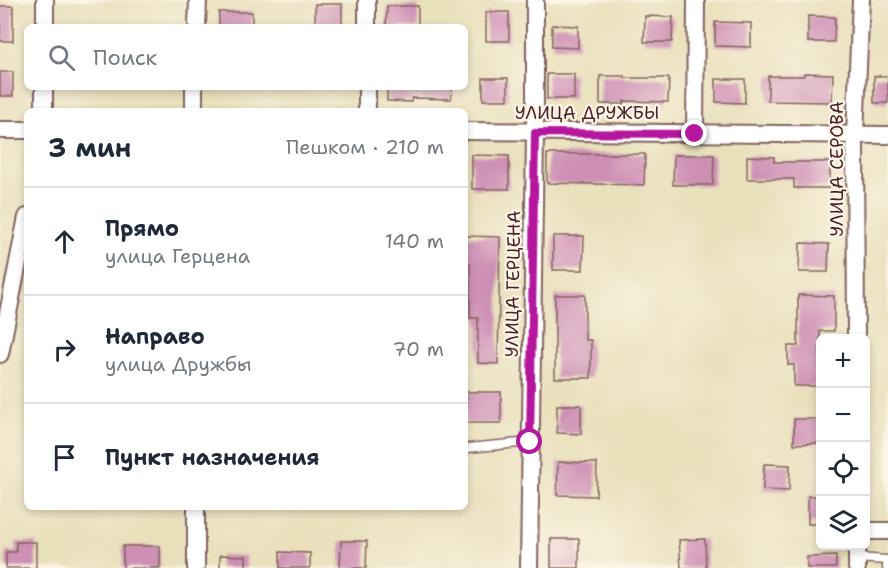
<!DOCTYPE html>
<html lang="ru">
<head>
<meta charset="utf-8">
<style>
	body { margin:0; font-family:"Shantell Sans",sans-serif; background:#f2f2f3; color:#1f2937 }
	.controls { position:absolute; right:18px; bottom:18px; display:grid; overflow:hidden; border-radius:9px; box-shadow:0 3px 9px #0003 }
	.controls button { width:54px; height:54px; display:grid; place-items:center; padding:0; border:0; border-bottom:2px solid #e0e1e3; background:#fff; color:#1f2937; font:30px sans-serif }
	.stop { position:absolute; width:18px; height:18px; margin:-14px; border:4px solid #b5179e; border-radius:50%; background:#fff }
	.stop.end { background:#b5179e; border-color:#fff; box-shadow:0 2px 6px #0008 }
	.list { margin:0; padding:0; list-style:none }
	h2 { display:flex; justify-content:space-between; align-items:center; height:78px; margin:0; padding:0 24px; font-size:26px }
	h2 small { font-size:20px; font-weight:400; color:#747a83 }
	.list li { display:grid; grid-template-columns:39px 1fr auto; gap:18px; align-items:center; box-sizing:border-box; height:108px; padding:0 24px; border-top:2px solid #e0e1e3 }
	.list b { display:block; font-size:22px; white-space:nowrap }
	.list p { margin:0; font-size:20px; white-space:nowrap; color:#747a83 }
	.list em { font-size:20px; font-style:normal; color:#747a83 }
	.icon { flex:none; width:33px; height:33px; fill:none; stroke:currentColor; stroke-width:2; stroke-linecap:round; stroke-linejoin:round }
	.map { position:relative; flex:none; width:888px; height:568px; overflow:hidden }
	.search { position:absolute; background:#fff; box-shadow:0 3px 9px #0003; left:24px; top:24px; width:444px; height:66px; display:flex; align-items:center; gap:15px; box-sizing:border-box; padding:0 21px; border-radius:9px; color:#747a83; font-size:22px }
	.panel { position:absolute; background:#fff; box-shadow:0 3px 9px #0003; left:24px; top:108px; width:444px; height:402px; border-radius:9px }
	.map>svg:first-child { display:block }
</style>
</head>
<body>
<div class="map">
<svg width="888" height="568" viewBox="0 0 888 568">
	<rect width="100%" height="100%" fill="#fcf5e5"/>
	<filter id="ink" filterUnits="userSpaceOnUse"><feTurbulence type="fractalNoise" baseFrequency=".0167" numOctaves="2"/><feDisplacementMap in="SourceGraphic" scale="12" xChannelSelector="R" yChannelSelector="G"/><feConvolveMatrix kernelMatrix="1 2 1 2 8 2 1 2 1" color-interpolation-filters="sRGB"/></filter>
	<filter id="wash" filterUnits="userSpaceOnUse"><feTurbulence type="fractalNoise" baseFrequency=".008" numOctaves="4" result="noise"/><feDisplacementMap in="SourceGraphic" scale="24" xChannelSelector="R" yChannelSelector="G"/><feGaussianBlur stdDeviation="1.35" result="paint"/><feColorMatrix in="noise" values="0 0 0 0 0 0 0 0 0 0 0 0 0 0 0 0 0 1.4 0 .05"/><feComposite in="paint" operator="in"/></filter>
	<g filter="url(#wash)">
		<rect width="100%" height="100%" fill="#e9e0bc"/>
		<g id="blocks">
			<g fill="#ce8fb5">
				<rect x="315" y="4" width="27" height="23"/>
				<rect x="0" y="6" width="13" height="35"/>
				<path d="M387,6H418V27H386Z"/>
				<rect x="219" y="12" width="33" height="15"/>
				<rect x="486" y="12" width="23" height="29"/>
				<path d="M645,16L673,17L672,42H644Z"/>
				<path d="M808,16L835,17L834,42H808Z"/>
				<path d="M715,22L751,23V47L715,46Z"/>
				<path d="M552,25L578,26V48L552,47Z"/>
				<rect x="0" y="72" width="13" height="24"/>
				<path d="M804,73L833,74L832,102L768,101V76H804Z"/>
				<rect x="547" y="74" width="27" height="25"/>
				<path d="M600,76H625V78H669L668,102L624,101V104H600Z"/>
				<rect x="874" y="76" width="14" height="27"/>
				<rect x="483" y="78" width="25" height="22"/>
				<path d="M716,79H745V103L716,102Z"/>
				<path d="M387,87H452L451,99L412,98L411,102L387,101Z"/>
				<path d="M547,154H645L644,185L547,183Z"/>
				<path d="M472,155L509,156V189H472Z"/>
				<path d="M674,155H714L713,185H673Z"/>
				<path d="M747,156L774,157V162H830V188H794V179H747Z"/>
				<path d="M465,236L500,237L498,364L478,363V318H470V264H465Z"/>
				<path d="M553,236H584L583,270H553Z"/>
				<path d="M800,243L829,244L828,272H799Z"/>
				<path d="M555,295H585V340H591V378H555Z"/>
				<path d="M798,295L834,296V331H820V386H794V365H788V346H798Z"/>
				<rect x="466" y="392" width="35" height="31"/>
				<path d="M557,405H581V434L557,433Z"/>
				<path d="M794,419H820V443L794,444Z"/>
				<path d="M558,462L597,463L596,496L557,495Z"/>
				<path d="M764,464L790,465L789,491L763,490Z"/>
				<rect x="808" y="496" width="12" height="28"/>
				<rect x="551" y="539" width="28" height="29"/>
				<path d="M705,539L706,568H681L679,540Z"/>
				<path d="M341,541H367L366,568H340Z"/>
				<path d="M16,542H36V568H6V552H16Z"/>
				<rect x="123" y="546" width="37" height="22"/>
				<path d="M280,552L310,553V568H280Z"/>
				<path d="M220,555L246,556V568H220Z"/>
				<path d="M836,556V568H807V557Z"/>
			</g>
		</g>
	</g>
	<g filter="url(#ink)">
		<use href="#blocks" fill-opacity="0" stroke="#82635e" stroke-width="1.5"/>
		<g fill="none" stroke-linecap="round" stroke-linejoin="round">
			<defs>
				<g id="service">
					<path d="M465,450L468,448L530,442"/>
					<path d="M857,558L887,560V568"/>
				</g>
				<g id="minor">
					<path d="M367,0V27"/>
					<path d="M45,27V0"/>
					<path d="M197,27L198,0"/>
					<path d="M367,87V111"/>
					<path d="M44,111V87"/>
					<path d="M194,111V87"/>
					<path d="M0,130H27"/>
					<path d="M465,131L888,135"/>
					<path d="M695,134L696,0"/>
					<path d="M856,338L855,135L861,0"/>
					<path d="M0,354L27,217"/>
					<path d="M196,507V568"/>
					<path d="M866,531H888"/>
					<path d="M857,546V568"/>
					<path d="M529,568L535,133V0"/>
				</g>
			</defs>
			<use href="#service" stroke="#82635e" stroke-width="11"/>
			<use href="#minor" stroke="#82635e" stroke-width="20"/>
			<use href="#service" stroke="#fff" stroke-width="8"/>
			<use href="#minor" stroke="#fff" stroke-width="16"/>
		</g>
	</g>
	<g fill="none" stroke-linecap="round" stroke-linejoin="round" filter="url(#ink)">
		<path stroke="#b5179e" stroke-width="8" d="M530,442L535,133L695,134"/>
	</g>
	<g text-anchor="middle" dominant-baseline="central" stroke-width="4.5" stroke-linejoin="round" paint-order="stroke">
		<g font-size="18" fill="#4a1f2b" stroke="#fcf5e5">
			<text x="587" y="113">УЛИЦА ДРУЖБЫ</text>
			<text transform="translate(837 169) rotate(-90)">УЛИЦА СЕРОВА</text>
			<text transform="translate(513 284) rotate(-89)">УЛИЦА ГЕРЦЕНА</text>
		</g>
	</g>
</svg>
<div class="controls">
<button>+</button>
<button>−</button>
<button><svg class="icon" aria-label="locate" viewBox="0 0 24 24"><circle cx="12" cy="12" r="6"/><path d="M12 2v4M12 18v4M2 12h4M18 12h4"/></svg></button>
<button><svg class="icon" aria-label="layers" viewBox="0 0 24 24"><path d="M12 4l9 5-9 5-9-5zM3 14l9 5 9-5"/></svg></button>
</div>
<div class="stop" style="left:530px;top:442px"></div>
<div class="stop end" style="left:695px;top:134px"></div>
<div class="search"><svg class="icon" aria-label="search" viewBox="0 0 24 24"><circle cx="10" cy="10" r="6"/><path d="M15 15l6 6"/></svg>Поиск</div>
<section class="panel">
<h2>3 мин<small>Пешком · 210 m</small></h2>
<ul class="list">
<li><svg class="icon" aria-label="ahead" viewBox="0 0 24 24"><path d="M12 20V5M6 11l6-6 6 6"/></svg><div><b>Прямо</b><p>улица Герцена</p></div><em>140 m</em></li>
<li><svg class="icon" aria-label="right" viewBox="0 0 24 24"><path d="M7 20v-9h11M14 6l5 5-5 5"/></svg><div><b>Направо</b><p>улица Дружбы</p></div><em>70 m</em></li>
<li><svg class="icon" aria-label="arrive" viewBox="0 0 24 24"><path d="M6 21V4h12l-3 4 3 4H6"/></svg><div><b>Пункт назначения</b></div></li>
</ul>
</section>
</div>
</body>
</html>
